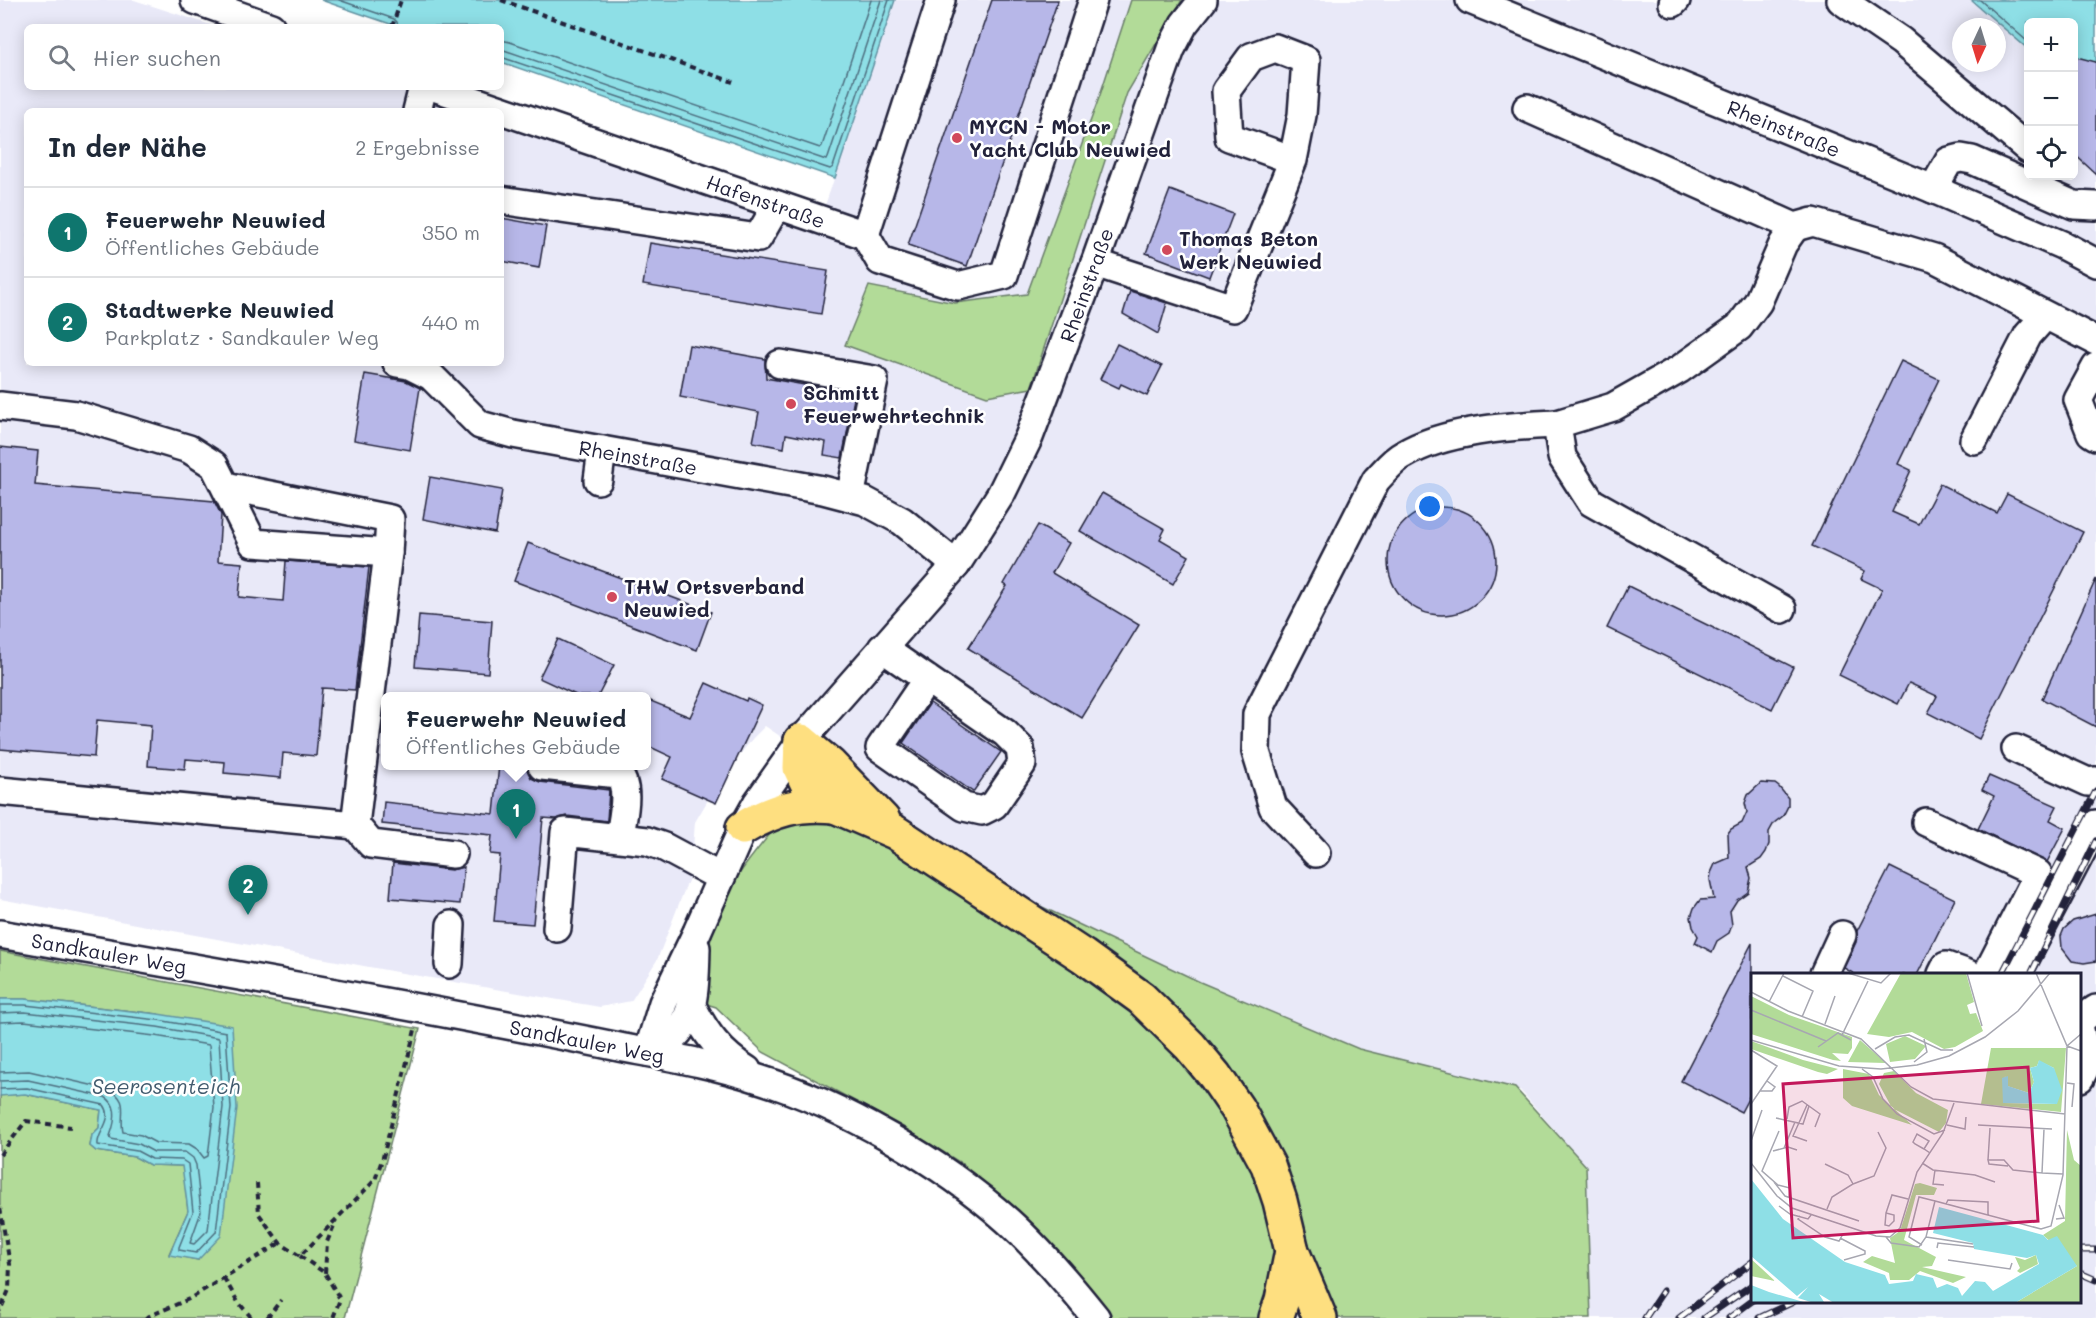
<!DOCTYPE html>
<html lang="de">
<head>
<meta charset="utf-8">
<style>
	body { margin:0; font-family:Mali,sans-serif; background:#f6f6f7; color:#1f2937 }
	.controls { position:absolute; right:18px; top:18px; display:grid; overflow:hidden; border-radius:9px; box-shadow:0 3px 15px #0003 }
	.controls button { width:54px; height:54px; display:grid; place-items:center; padding:0; border:0; border-bottom:2px solid #e0e1e3; background:#fff; color:#1f2937; font:30px sans-serif }
	.compass { position:absolute; left:1952px; top:18px; width:54px; height:54px; border-radius:50%; background:#fff; box-shadow:0 3px 15px #0003; rotate:184deg }
	.you { position:absolute; left:1430px; top:507px; width:21px; height:21px; margin:-15px; border:4px solid #fff; border-radius:50%; background:#1a73e8; box-shadow:0 0 0 9px #1a73e833 }
	.badge { display:grid; place-items:center; width:39px; height:39px; border-radius:50%; background:#0f766e; color:#fff; font-size:20px; font-weight:700 }
	.pin { position:absolute; translate:-50% -50px; filter:drop-shadow(0 2px 3px #0008) }
	.pin::after { content:''; position:absolute; top:32px; width:21px; height:18px; background:inherit; clip-path:polygon(0 0,100% 0,50% 100%) }
	.popup { position:absolute; left:381px; top:692px; width:270px; height:78px; box-sizing:border-box; display:grid; place-content:center; border-radius:9px; background:#fff; filter:drop-shadow(0 2px 4px #0005); font-size:20px; white-space:nowrap; color:#747a83 }
	.popup b { font-size:22px; color:#1f2937 }
	.popup::after { content:''; position:absolute; left:50%; top:100%; margin-left:-12px; border:12px solid transparent; border-top-color:#fff }
	.list { margin:0; padding:0; list-style:none }
	h2 { display:flex; justify-content:space-between; align-items:center; height:78px; margin:0; padding:0 24px; font-size:26px }
	h2 small { font-size:20px; font-weight:400; color:#747a83 }
	.list li { display:grid; grid-template-columns:39px 1fr auto; gap:18px; align-items:center; box-sizing:border-box; height:90px; padding:0 24px; border-top:2px solid #e0e1e3 }
	.list b { display:block; font-size:22px; white-space:nowrap }
	.list p { margin:0; font-size:20px; white-space:nowrap; color:#747a83 }
	.list em { font-size:20px; font-style:normal; color:#747a83 }
	.icon { flex:none; width:33px; height:33px; fill:none; stroke:currentColor; stroke-width:2; stroke-linecap:round; stroke-linejoin:round }
	.map { position:relative; flex:none; width:2096px; height:1318px; overflow:hidden }
	.search { position:absolute; background:#fff; box-shadow:0 3px 15px #0003; left:24px; top:24px; width:480px; height:66px; display:flex; align-items:center; gap:15px; box-sizing:border-box; padding:0 21px; border-radius:9px; color:#747a83; font-size:22px }
	.panel { position:absolute; background:#fff; box-shadow:0 3px 15px #0003; left:24px; top:108px; width:480px; height:258px; border-radius:9px }
	.map>svg:first-child { display:block }
</style>
</head>
<body>
<div class="map">
<svg width="2096" height="1318" viewBox="0 0 2096 1318">
	<rect width="100%" height="100%" fill="#fff"/>
	<filter id="ink" filterUnits="userSpaceOnUse"><feTurbulence type="fractalNoise" baseFrequency=".0167" numOctaves="2"/><feDisplacementMap in="SourceGraphic" scale="12" xChannelSelector="R" yChannelSelector="G"/><feConvolveMatrix kernelMatrix="1 2 1 2 8 2 1 2 1" color-interpolation-filters="sRGB"/></filter>
	<g filter="url(#ink)">
		<path fill="#e9e9f8" fill-rule="evenodd" d="M0,0H134L217,27H27V87H399L464,111H27V363H501V124L816,232L895,0H1971L2028,49V176H2074V88L2096,108V1318H1591L1586,1166L1520,1090L1359,1049L1200,982L1015,894L765,726L753,738L718,783L695,822L691,873L657,960L631,1001L600,1007L402,973L0,899ZM1961,27H1997V63H1961ZM386,696H646V766H386ZM1752,974H2080V1302H1752Z"/>
		<g fill="#b2db98" stroke="#6a7e6a" stroke-width="1.5">
			<path d="M1131,0H1182L1127,93L1031,388L987,396L845,345L869,286L955,303L1027,294L1100,95Z"/>
			<path d="M837,813L1140,1012L1207,1084L1263,1188L1278,1264L1263,1318H1113L1056,1249L1014,1207L961,1163L903,1127L763,1052L716,1007L703,1003C703,966 712,919 731,887C744,864 762,844 779,823Z"/>
			<path d="M1015,894L1200,982L1359,1049L1515,1088L1586,1166L1591,1318H1330L1258,1123Z"/>
			<path d="M0,951L420,1029L345,1318H0V1096L2,1095L25,1094L101,1110L99,1128L92,1135L90,1146L96,1151L135,1157L150,1165L183,1166L188,1211L169,1254L198,1260L158,1014L25,999H0Z"/>
		</g>
		<g fill="#8edfe6" stroke="#6393a2" stroke-width="1.5">
			<path d="M321,0H895L835,178L501,62V27H399Z"/>
			<path d="M1971,0H2096V108L2074,88V22H2028V49Z"/>
			<path d="M0,999H25L158,1014L232,1026L237,1108L221,1236L198,1260L169,1255L188,1211L182,1166L150,1165L135,1157L96,1151L90,1146L92,1135L99,1128L101,1110L25,1094L0,1096Z"/>
		</g>
		<g fill="none" stroke-linecap="round" stroke-linejoin="round">
			<g stroke="#4d6e7f" stroke-width="1.5">
				<path d="M339,0L394,19L397,22L398,27"/>
				<path d="M1980,0L2028,42"/>
				<path d="M501,40L510,42L820,148L822,146L871,0"/>
				<path d="M501,49L826,160L828,158L881,0"/>
				<path d="M501,57L830,169L833,167L889,0"/>
				<path d="M0,1005H25L158,1020L226,1032L231,1108L216,1232L196,1253L179,1250V1247L193,1212L188,1164L182,1160L152,1159L137,1151L98,1145C96,1133 115,1120 104,1105L27,1088L0,1089"/>
				<path d="M0,1013L25,1012L157,1027L219,1038L223,1107L208,1230L194,1244L190,1243L201,1212L196,1165L193,1158L185,1152H154L139,1144L111,1139L110,1136C115,1123 119,1105 105,1097L28,1080L0,1081"/>
				<path d="M0,1022L24,1021L155,1036L209,1045L214,1107L208,1156L204,1158L197,1149L189,1144L156,1143L141,1135L123,1132C119,1114 131,1100 108,1089L29,1071L0,1072"/>
			</g>
		</g>
		<g fill="#b7b7e8" stroke="#22223b" stroke-width="1.5">
			<path d="M992,0H1058L967,266L908,245Z"/>
			<path d="M2073,56L2096,62V174L2073,153Z"/>
			<path d="M1170,190L1233,214L1209,277L1146,253Z"/>
			<path d="M501,218L546,226L539,268L501,261Z"/>
			<path d="M650,243L828,271L821,314L643,285Z"/>
			<path d="M1130,291L1167,303L1158,334L1123,314Z"/>
			<path d="M1117,344L1162,366L1147,396L1121,384L1119,388L1100,379Z"/>
			<path d="M689,345L765,359L766,378L855,394L842,458L824,455L826,442L786,434L784,448L753,442L759,412L680,397Z"/>
			<path d="M1901,361L1939,379L1898,464L1911,470L1892,512L1919,524L1940,484L1997,513L2007,494L2083,532L1979,739L1928,713L1937,696L1909,683L1898,704L1839,675L1882,589L1861,579L1865,571L1812,546Z"/>
			<path d="M365,374L406,381L420,388L410,450L354,440Z"/>
			<path d="M0,447L38,451L35,485L214,501L221,515L218,561L242,563L239,597L283,601L286,561L369,567L355,690L322,688L316,756L283,753L281,778L224,773L225,762L186,759L185,769L148,766L151,725L97,720L94,757L0,749Z"/>
			<path d="M430,477L502,490L495,533L423,519Z"/>
			<path d="M1102,493L1165,529L1160,539L1189,556L1173,584L1080,531Z"/>
			<circle cx="1442" cy="561" r="54"/>
			<path d="M1038,525L1069,543L1052,573L1139,625L1082,718L968,648L1007,586L1004,584Z"/>
			<path d="M528,543L711,612L697,650L514,581Z"/>
			<path d="M2096,579V727L2042,699Z"/>
			<path d="M1628,586L1793,667L1772,709L1607,628Z"/>
			<path d="M419,615L492,621L488,673L415,667Z"/>
			<path d="M558,639L614,665L598,696H578L539,678Z"/>
			<path d="M706,683L746,701L747,698L762,705L716,803L662,779L672,757L646,745V699L690,717Z"/>
			<path d="M930,703L1001,752L973,792L903,743Z"/>
			<path d="M499,765H526L531,778L540,782L609,790L607,821L567,816L557,819L543,818L533,924L494,921L500,855L490,854L492,835L382,824L384,802L494,814Z"/>
			<path d="M1989,776L2057,806L2050,820L2065,828L2047,862L1978,829L1994,796L1982,790Z"/>
			<path d="M1761,783L1775,784L1779,787L1788,798V806L1783,816L1774,823L1769,832V844L1766,852L1761,859L1748,867L1751,878L1748,892L1737,900L1730,911L1732,925L1729,933L1717,941L1712,952L1695,943L1698,936L1693,927L1691,917L1694,908L1700,900L1714,899L1710,880L1711,873L1715,864L1729,858L1728,833L1731,829L1742,823L1747,812L1745,803L1748,795Z"/>
			<path d="M393,863L451,870L464,867L460,904L390,898Z"/>
			<path d="M1890,867L1955,899L1917,975H1856L1844,968L1856,942L1857,931Z"/>
			<path d="M2096,914V961L2084,963L2072,961L2062,948L2061,936L2064,929L2073,921Z"/>
			<path d="M1752,943V1091L1741,1112L1681,1081Z"/>
		</g>
		<g fill="none" stroke-linecap="round" stroke-linejoin="round">
			<defs>
				<g id="minor">
					<path d="M195,0L271,27"/>
					<path d="M1470,0L1933,189L2062,245L2096,263"/>
					<path d="M1841,0L1901,41L2028,149"/>
					<path d="M1673,3L1676,0"/>
					<path d="M434,87L865,235L941,0"/>
					<path d="M1527,108L1795,227L1813,222L1934,258L2096,341"/>
					<path d="M417,111L423,87"/>
					<path d="M1933,189L1949,161L1961,158L1972,160L2074,205L2096,206"/>
					<path d="M501,200L758,238L777,205"/>
					<path d="M865,235L880,261L958,286L1004,275L1093,0"/>
					<path d="M1095,263L1233,308L1293,160L1229,137L1226,91L1251,57L1275,48L1306,60L1302,115L1293,160"/>
					<path d="M397,363L409,365L431,376L480,425L513,434L823,490L865,501L902,521L956,565"/>
					<path d="M780,364L874,380L850,497"/>
					<path d="M2096,367L2078,400L2091,433L2096,436"/>
					<path d="M0,406L76,415L189,449L214,465L253,543L388,553L390,519L225,486"/>
					<path d="M1974,440L2028,335L2045,316"/>
					<path d="M598,480L602,450"/>
					<path d="M388,553L355,825L371,844L453,854"/>
					<path d="M1782,609L1591,502L1562,457L1557,424L1613,407L1680,369L1739,327L1758,302L1783,244L1795,227"/>
					<path d="M882,648L1005,733L1020,748L1022,764L994,805L982,811L964,807L880,748L927,679"/>
					<path d="M2016,749L2088,782L2096,781"/>
					<path d="M542,766L618,774C631,788 622,819 620,837"/>
					<path d="M0,791L355,825"/>
					<path d="M1926,822L2038,874L1987,974"/>
					<path d="M1316,853L1273,807L1256,752L1257,714L1376,480C1384,472 1393,460 1403,455C1444,430 1510,426 1557,424"/>
					<path d="M557,928L565,832L647,841L664,847L720,877"/>
					<path d="M0,934C153,961 307,987 460,1016C513,1026 566,1036 619,1047C666,1056 714,1064 759,1079C843,1105 942,1162 1008,1221C1040,1250 1069,1284 1096,1318"/>
					<path d="M449,964L451,925"/>
					<path d="M1824,974L1842,935"/>
					<path d="M1942,974L1946,966L1968,974"/>
					<path d="M2017,974L2096,824"/>
					<path d="M692,1006C705,1033 721,1054 747,1070"/>
					<path d="M2080,1020L2096,1009"/>
					<path d="M2080,1030L2087,1064L2080,1078"/>
					<path d="M648,1052L663,1003L697,932L743,828L757,803L801,741L956,565L1001,494L1029,437L1095,263L1171,49L1184,24L1203,0"/>
					<path d="M648,1052C656,1048 667,1044 673,1038C697,1016 695,978 696,948"/>
				</g>
				<g id="highway">
					<path d="M801,741L800,768L808,785L816,793L835,806L895,832L1083,956L1141,998L1190,1046L1215,1076L1237,1108L1268,1165L1280,1201L1292,1251L1320,1318"/>
					<path d="M801,741L830,765L883,820"/>
					<path d="M743,828C775,809 797,803 835,806"/>
					<path d="M1276,1318L1282,1300L1292,1251"/>
				</g>
			</defs>
			<use href="#minor" stroke="#22223b" stroke-width="32"/>
			<use href="#highway" stroke="#22223b" stroke-width="38"/>
			<g stroke="#22223b" stroke-width="4" stroke-dasharray="6 4.5" stroke-linecap="butt">
				<path d="M501,0L733,82"/>
				<path d="M392,27L401,0"/>
				<path d="M0,1155L26,1121L71,1127"/>
				<path d="M257,1183L259,1214L280,1243L300,1256L375,1180L383,1157L415,1030"/>
				<path d="M0,1208L10,1264L9,1290L0,1311"/>
				<path d="M300,1256L325,1273L340,1299L333,1318"/>
				<path d="M325,1273L327,1242L336,1221"/>
				<path d="M224,1278L238,1302L251,1317"/>
				<path d="M145,1318L189,1299L280,1243"/>
				<path d="M267,1318L281,1300"/>
			</g>
			<use href="#minor" stroke="#fff" stroke-width="27"/>
			<use href="#highway" stroke="#fedf80" stroke-width="33"/>
			<defs>
				<g id="rail">
					<path d="M2002,974L2096,791"/>
					<path d="M2031,974L2096,841"/>
					<path d="M2080,1250H2096"/>
					<path d="M2080,1273L2096,1280"/>
					<path d="M1645,1318L1663,1291"/>
					<path d="M1679,1318L1752,1262"/>
					<path d="M1704,1318L1752,1285"/>
					<path d="M1729,1318L1752,1301"/>
					<path d="M1759,1318L1793,1302"/>
				</g>
			</defs>
			<use href="#rail" stroke="#22223b" stroke-width="7"/>
			<use href="#rail" stroke="#fff" stroke-width="4.5" stroke-dasharray="14" stroke-linecap="butt"/>
		</g>
	</g>
	<g fill="#d1495b" stroke="#fff" stroke-width="2">
		<circle cx="957" cy="138" r="6"/>
		<circle cx="1167" cy="250" r="6"/>
		<circle cx="791" cy="404" r="6"/>
		<circle cx="612" cy="597" r="6"/>
	</g>
	<g text-anchor="middle" dominant-baseline="central" stroke-width="5" stroke-linejoin="round" paint-order="stroke">
		<g font-size="20" font-weight="bold" fill="#22223b" stroke="#fff" text-anchor="start">
			<text x="969" y="126">MYCN - Motor<tspan x="969" dy="23">Yacht Club Neuwied</tspan></text>
			<text x="1179" y="238">Thomas Beton<tspan x="1179" dy="23">Werk Neuwied</tspan></text>
			<text x="803" y="392">Schmitt<tspan x="803" dy="23">Feuerwehrtechnik</tspan></text>
			<text x="624" y="586">THW Ortsverband<tspan x="624" dy="23">Neuwied</tspan></text>
		</g>
		<g font-size="20" fill="#22223b" stroke="#fff">
			<text transform="translate(1784 128) rotate(22)">Rheinstraße</text>
			<text transform="translate(766 201) rotate(19)">Hafenstraße</text>
			<text transform="translate(1086 285) rotate(-70)">Rheinstraße</text>
			<text transform="translate(638 457) rotate(10)">Rheinstraße</text>
			<text transform="translate(109 953) rotate(10)">Sandkauler Weg</text>
			<text transform="translate(587 1041) rotate(11)">Sandkauler Weg</text>
		</g>
		<g font-size="21" font-style="italic" fill="#425b6e" stroke="#fff">
			<text x="166" y="1085">Seerosenteich</text>
		</g>
	</g>
	<g transform="translate(1751 973)">
		<rect width="330" height="330" fill="#fff"/>
		<path d="M150,0H215L223,29L216,32L219,41L225,40L232,58L204,74L193,76L161,59L138,64L116,61ZM0,23L38,42L101,64V75L97,81L81,80L90,88L82,87L0,61ZM154,63L175,73L164,86L139,89L135,71ZM109,67L135,90L97,89ZM0,68L52,87L87,96L76,101L67,99L0,76ZM240,75H315L310,139L230,131ZM288,88L303,95L306,131L252,130L254,103L256,113L278,120L283,109L279,95L286,93ZM92,96L118,101L128,122L161,152L101,133L92,125ZM143,98L165,120L197,137L195,150L188,159L141,135L128,111L133,100ZM316,157L323,187L330,193V330H264L326,293L292,262L314,248ZM169,210L186,215L183,222H165L153,267L185,284L181,293L171,294L215,304L202,310L169,298L158,307H139L138,300L112,289L121,283L144,290L139,265L149,258L164,211ZM285,282L287,291L269,300L266,298L269,295L264,284L274,287ZM0,286L10,295L24,308L0,303Z" fill="#b2db98" fill-rule="evenodd"/>
		<path d="M288,87L303,95L311,117L306,131L252,130L251,105L257,103V113L278,120L283,109L279,95L286,93ZM0,206L32,246L94,289L134,302L138,311L162,308L165,301L182,305L186,315L196,311L207,315L211,323L224,308L234,309L242,318L288,291L285,282L276,285L223,276L222,270L182,260L188,234L292,262L297,267L306,263L326,293L264,330H83L68,321L73,329L63,330L47,325L57,314L46,323L0,283ZM0,312L18,319L56,330H0Z" fill="#8edfe6"/>
		<path fill="none" stroke="#a7a7b1" stroke-width="1.5" d="M97,0L130,10L140,0M216,0L231,53M32,3L62,18L51,44M0,19L37,38L110,66L160,114L182,126L314,141M18,29L33,0M0,37L75,68M74,51L84,23M330,61L316,73L330,78M91,62L117,8M0,67L88,93L130,96L166,92L198,83L234,64L267,38L299,0M67,74L87,60L100,67M124,76L144,64L158,62L190,77H202M0,77L26,93L0,131M163,89L176,79L173,66M111,96L122,104L132,126L146,141L183,161L194,157M316,110L323,111L321,134M9,118H21L24,114L16,108M25,145L52,151L58,133M36,146L38,134L51,128L69,141L64,154M196,152L214,156L215,144M227,152L301,156M28,158L11,198L27,212L39,215L38,225M0,168L11,137M56,168L42,163L56,132M33,175L44,149M173,176L178,168L166,161L162,169L164,171L173,176L179,180M22,178L37,174L46,177M237,187L239,155M0,190L26,223L41,235L125,263L139,264L149,255L166,199L192,160L203,130M171,190L182,197L224,202L244,209M74,191L97,202L102,211L81,224L76,236M257,193L238,191L237,187H253L262,197L291,200L293,156M184,197L182,211L193,212M291,200L312,201M23,209L34,223L108,248M102,211L123,203L135,175L127,159M195,231L197,227L237,229V242M28,233L39,241L57,246L60,242M135,240L134,252L138,253L143,248V242L135,240L141,222L157,226M49,243L47,246L74,264L88,268L92,261M305,246L313,245L308,232M135,264L140,270L168,274L175,264L184,228L290,256L300,253L312,202L316,73L285,0M175,264L222,271M89,265L114,278V281L93,287M171,272L158,264L168,224L184,228M186,275L187,270L223,274M197,287L259,296L261,290"/>
		<path fill="#c2185b" fill-opacity="0.15" stroke="#c2185b" stroke-width="3" d="M277,94L287,248L42,265L32,111Z"/>
		<rect width="330" height="330" fill="none" stroke="#22223b" stroke-width="3"/>
	</g>
</svg>
<div class="controls">
<button>+</button>
<button>−</button>
<button><svg class="icon" aria-label="locate" viewBox="0 0 24 24"><circle cx="12" cy="12" r="6"/><path d="M12 2v4M12 18v4M2 12h4M18 12h4"/></svg></button>
</div>
<svg class="compass" viewBox="-18 -18 36 36"><path d="M0-13l5 13h-10z" fill="#e53935"/><path d="M0 13l5-13h-10z" fill="#747a83"/></svg>
<div class="you"></div>
<div class="pin badge" style="left:516px;top:839px">1</div>
<div class="popup"><b>Feuerwehr Neuwied</b>Öffentliches Gebäude</div>
<div class="pin badge" style="left:248px;top:915px">2</div>
<div class="search"><svg class="icon" aria-label="search" viewBox="0 0 24 24"><circle cx="10" cy="10" r="6"/><path d="M15 15l6 6"/></svg>Hier suchen</div>
<section class="panel">
<h2>In der Nähe<small>2 Ergebnisse</small></h2>
<ul class="list">
<li><span class="badge">1</span><div><b>Feuerwehr Neuwied</b><p>Öffentliches Gebäude</p></div><em>350 m</em></li>
<li><span class="badge">2</span><div><b>Stadtwerke Neuwied</b><p>Parkplatz · Sandkauler Weg</p></div><em>440 m</em></li>
</ul>
</section>
</div>
</body>
</html>
